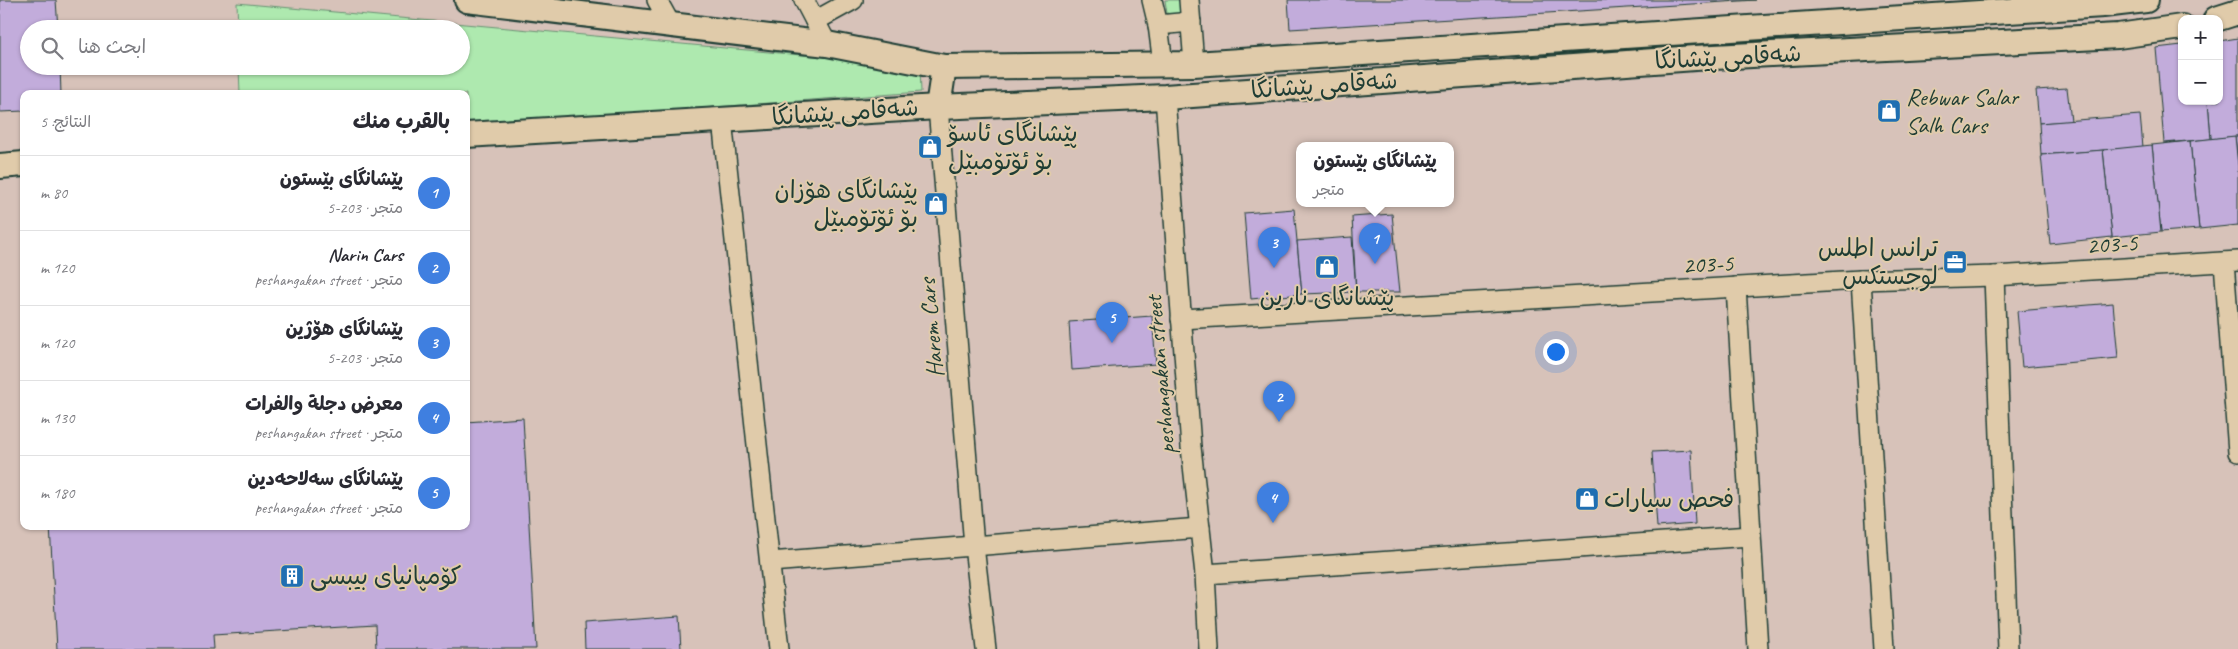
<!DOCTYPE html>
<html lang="ar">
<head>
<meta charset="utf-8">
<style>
	body { margin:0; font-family:Caveat,"Playpen Sans Arabic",sans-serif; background:#f2f2f3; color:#2b2b33; direction:rtl }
	.controls { position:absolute; right:15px; top:15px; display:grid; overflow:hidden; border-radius:10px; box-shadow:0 1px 4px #0004 }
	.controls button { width:45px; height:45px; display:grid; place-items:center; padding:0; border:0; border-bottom:1px solid #e1e1e2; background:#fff; color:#2b2b33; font:25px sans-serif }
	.you { position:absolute; left:1555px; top:351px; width:18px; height:18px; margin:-12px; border:4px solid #fff; border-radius:50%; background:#1a73e8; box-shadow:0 0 0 8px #1a73e833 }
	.badge { display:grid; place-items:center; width:32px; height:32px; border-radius:50%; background:#0f766e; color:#fff; font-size:16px; font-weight:700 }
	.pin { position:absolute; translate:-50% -41px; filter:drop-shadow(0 1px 2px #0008) }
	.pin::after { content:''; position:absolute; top:26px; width:18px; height:15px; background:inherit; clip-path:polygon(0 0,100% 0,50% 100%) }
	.popup { position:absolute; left:1296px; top:142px; width:158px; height:65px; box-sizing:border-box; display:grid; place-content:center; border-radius:10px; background:#fff; filter:drop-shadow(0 1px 4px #0005); font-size:16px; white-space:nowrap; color:#7c7c81 }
	.popup b { font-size:19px; color:#2b2b33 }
	.popup::after { content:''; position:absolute; left:50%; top:100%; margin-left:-10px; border:10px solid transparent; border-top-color:#fff }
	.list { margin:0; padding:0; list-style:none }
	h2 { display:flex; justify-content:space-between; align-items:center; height:65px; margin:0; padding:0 20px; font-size:21px }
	h2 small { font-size:16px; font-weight:400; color:#7c7c81 }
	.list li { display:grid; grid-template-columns:32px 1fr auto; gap:15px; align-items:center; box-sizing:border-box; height:75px; padding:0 20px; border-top:1px solid #e1e1e2 }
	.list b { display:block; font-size:19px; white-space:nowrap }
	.list p { margin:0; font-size:16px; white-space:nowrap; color:#7c7c81 }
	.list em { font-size:16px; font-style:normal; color:#7c7c81 }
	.icon { flex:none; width:28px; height:28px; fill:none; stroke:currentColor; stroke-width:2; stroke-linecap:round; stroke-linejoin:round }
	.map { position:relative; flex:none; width:2238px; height:649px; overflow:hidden; direction:ltr }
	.search { position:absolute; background:#fff; box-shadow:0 1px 4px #0004; left:20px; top:20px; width:450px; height:55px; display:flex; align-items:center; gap:12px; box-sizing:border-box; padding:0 18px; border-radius:28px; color:#7c7c81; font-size:19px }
	.panel { position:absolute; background:#fff; box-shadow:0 1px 4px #0004; left:20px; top:90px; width:450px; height:440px; border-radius:10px; direction:rtl }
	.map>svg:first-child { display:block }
</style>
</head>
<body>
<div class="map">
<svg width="2238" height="649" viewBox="0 0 2238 649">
	<rect width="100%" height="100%" fill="#d7c2b9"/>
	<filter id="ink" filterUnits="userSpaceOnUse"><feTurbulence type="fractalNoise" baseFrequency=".02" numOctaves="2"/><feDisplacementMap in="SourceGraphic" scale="10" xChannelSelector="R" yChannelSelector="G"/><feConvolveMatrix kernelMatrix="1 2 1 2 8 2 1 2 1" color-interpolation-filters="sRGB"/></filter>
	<g filter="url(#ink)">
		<g fill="#aee9af" stroke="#669372">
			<path d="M1165,0H1183L1185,14L1168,20Z"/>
			<path d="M237,3L920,66L921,92L466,125V94H240L239,66H461V29H238Z"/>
		</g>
		<g fill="#c2acdb" stroke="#1f3d34">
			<path d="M0,0H56L58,29H29V66H60L61,94H24V111L0,112Z"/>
			<path d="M1288,0H1756L1290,29Z"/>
			<path d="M2238,38V136L2211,139L2208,101H2219V41Z"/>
			<path d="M2182,45V101H2208L2211,139L2164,143L2156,48Z"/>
			<path d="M2067,88L2071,121L2039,123L2036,90Z"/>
			<path d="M2140,115L2143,147L2041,155L2039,123Z"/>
			<path d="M2235,136H2238V166Z"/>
			<path d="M2235,136L2238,166V225L2199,229L2190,141Z"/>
			<path d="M2190,141L2199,229L2161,232L2152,145Z"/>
			<path d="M2152,145L2161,232L2112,237L2103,150Z"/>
			<path d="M2103,150L2112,237L2050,244L2041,155Z"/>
			<path d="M1294,209L1302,294L1251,299L1244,213Z"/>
			<path d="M1392,214L1400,292H1356L1352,217Z"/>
			<path d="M1352,237L1356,292L1302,294L1297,241Z"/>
			<path d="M2113,303L2118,358L2022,367L2017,311Z"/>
			<path d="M1152,316L1156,364L1072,370L1069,322Z"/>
			<path d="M523,418L536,649H376L375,625L213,635L214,649H57L50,526H466V422Z"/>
			<path d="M1691,450L1695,524L1657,527L1652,452Z"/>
			<path d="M679,616L681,649H585L584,623Z"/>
		</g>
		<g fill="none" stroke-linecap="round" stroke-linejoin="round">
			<defs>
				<g id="minor">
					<path d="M657,0L672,27"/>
					<path d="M804,0L827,44"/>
					<path d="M1152,0L1158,25L1163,64"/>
					<path d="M1189,0L1194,64"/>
					<path d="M815,21L853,0"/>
					<path d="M1158,25L1191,22"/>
					<path d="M1165,97L1191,447L1205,574L1209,649"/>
					<path d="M938,107L974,546L986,649"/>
					<path d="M722,120L779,649"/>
					<path d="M2224,262L2238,452"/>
					<path d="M1994,276L2008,649"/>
					<path d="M1861,280L1884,649"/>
					<path d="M1736,287L1758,649"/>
					<path d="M1181,319L1861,280L1994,276L2238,261"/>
					<path d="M770,562L1200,528"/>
					<path d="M1205,574L1750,536"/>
				</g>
				<g id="major">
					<path d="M467,0L827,44L944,67L1194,64L2103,5L2146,0"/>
					<path d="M2216,19L2238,12"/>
					<path d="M938,107L944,67"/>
					<path d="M466,135L938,107L1165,97L1695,58L2118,36L2182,27"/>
					<path d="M0,166L24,164"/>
				</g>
			</defs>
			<use href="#minor" stroke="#1f3d34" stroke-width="22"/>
			<use href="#major" stroke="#1f3d34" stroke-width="28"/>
			<use href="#minor" stroke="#e0cbaa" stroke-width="19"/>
			<use href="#major" stroke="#e0cbaa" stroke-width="24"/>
		</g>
	</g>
	<defs>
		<symbol id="shop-square" viewBox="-11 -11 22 22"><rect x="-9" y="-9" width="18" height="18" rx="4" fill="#1f6fb2" stroke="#e0cbaa"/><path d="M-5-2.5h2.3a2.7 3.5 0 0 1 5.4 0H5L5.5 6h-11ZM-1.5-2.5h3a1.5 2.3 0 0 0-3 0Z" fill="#fff"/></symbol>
		<symbol id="office-square" viewBox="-11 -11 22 22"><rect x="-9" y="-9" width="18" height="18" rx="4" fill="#1f6fb2" stroke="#e0cbaa"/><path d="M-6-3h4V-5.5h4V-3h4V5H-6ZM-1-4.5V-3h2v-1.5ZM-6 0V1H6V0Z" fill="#fff"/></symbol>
		<symbol id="building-square" viewBox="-11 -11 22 22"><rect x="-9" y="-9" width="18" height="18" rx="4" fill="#1f6fb2" stroke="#e0cbaa"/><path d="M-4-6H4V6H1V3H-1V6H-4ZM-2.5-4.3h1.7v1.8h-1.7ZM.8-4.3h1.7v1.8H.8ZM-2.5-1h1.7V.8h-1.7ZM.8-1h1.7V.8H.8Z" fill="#fff"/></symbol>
	</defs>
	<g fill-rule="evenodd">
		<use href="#shop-square" x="1875" y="97" width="28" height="28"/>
		<use href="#shop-square" x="916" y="133" width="28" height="28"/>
		<use href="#shop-square" x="922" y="190" width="28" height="28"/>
		<use href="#office-square" x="1941" y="248" width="28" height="28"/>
		<use href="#shop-square" x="1313" y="253" width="28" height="28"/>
		<use href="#shop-square" x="1573" y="485" width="28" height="28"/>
		<use href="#building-square" x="278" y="562" width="28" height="28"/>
	</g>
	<g text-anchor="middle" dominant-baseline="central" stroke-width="4" stroke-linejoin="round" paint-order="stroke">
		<g font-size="24" fill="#1f3d34" stroke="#e0cbaa">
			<text transform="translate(1728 57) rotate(-3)">شەقامی پێشانگا</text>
			<text transform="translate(1324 85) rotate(-4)">شەقامی پێشانگا</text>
			<text transform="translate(845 112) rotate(-4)">شەقامی پێشانگا</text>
			<text transform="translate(2112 244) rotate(-4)">203-5</text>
			<text transform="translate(1708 264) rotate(-3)">203-5</text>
			<text transform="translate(931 328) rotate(-95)">Harem Cars</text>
			<text transform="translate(1160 375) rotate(-95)">peshangakan street</text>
		</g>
		<g font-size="24" fill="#1f3d34" stroke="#e0cbaa" text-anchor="start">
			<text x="1906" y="97">Rebwar Salar<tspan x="1906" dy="28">Salh Cars</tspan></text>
			<text x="948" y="133">پێشانگای ئاسۆ<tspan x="948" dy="28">بۆ ئۆتۆمبێل</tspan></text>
			<text x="918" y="190" text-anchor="end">پێشانگای هۆزان<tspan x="918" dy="28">بۆ ئۆتۆمبێل</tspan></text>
			<text x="1938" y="248" text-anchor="end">ترانس اطلس<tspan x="1938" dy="28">لوجستكس</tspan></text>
			<text x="1327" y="297" text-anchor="middle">پێشانگای نارین</text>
			<text x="1604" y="499">فحص سيارات</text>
			<text x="310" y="576">كۆمپانیای بیبسی</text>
		</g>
	</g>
</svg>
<div class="controls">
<button>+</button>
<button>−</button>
</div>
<div class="you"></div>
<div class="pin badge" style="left:1375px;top:264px;background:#3f7fe0">1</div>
<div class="popup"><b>پێشانگای بێستون</b>متجر</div>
<div class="pin badge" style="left:1279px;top:422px;background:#3f7fe0">2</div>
<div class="pin badge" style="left:1274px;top:268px;background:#3f7fe0">3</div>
<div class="pin badge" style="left:1273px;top:523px;background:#3f7fe0">4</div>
<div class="pin badge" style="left:1112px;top:343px;background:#3f7fe0">5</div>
<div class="search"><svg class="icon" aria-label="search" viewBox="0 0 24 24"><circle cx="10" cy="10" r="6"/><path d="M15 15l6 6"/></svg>ابحث هنا</div>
<section class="panel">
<h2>بالقرب منك<small>النتائج: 5</small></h2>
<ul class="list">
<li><span class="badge" style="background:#3f7fe0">1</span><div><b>پێشانگای بێستون</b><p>متجر · 203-5</p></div><em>80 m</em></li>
<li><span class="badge" style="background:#3f7fe0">2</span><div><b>Narin Cars</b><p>متجر · peshangakan street</p></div><em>120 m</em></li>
<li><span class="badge" style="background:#3f7fe0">3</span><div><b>پێشانگای هۆژین</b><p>متجر · 203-5</p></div><em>120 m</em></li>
<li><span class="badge" style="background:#3f7fe0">4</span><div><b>معرض دجلة والفرات</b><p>متجر · peshangakan street</p></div><em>130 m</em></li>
<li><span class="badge" style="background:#3f7fe0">5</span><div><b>پێشانگای سەلاحەدین</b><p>متجر · peshangakan street</p></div><em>180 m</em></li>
</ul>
</section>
</div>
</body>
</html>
